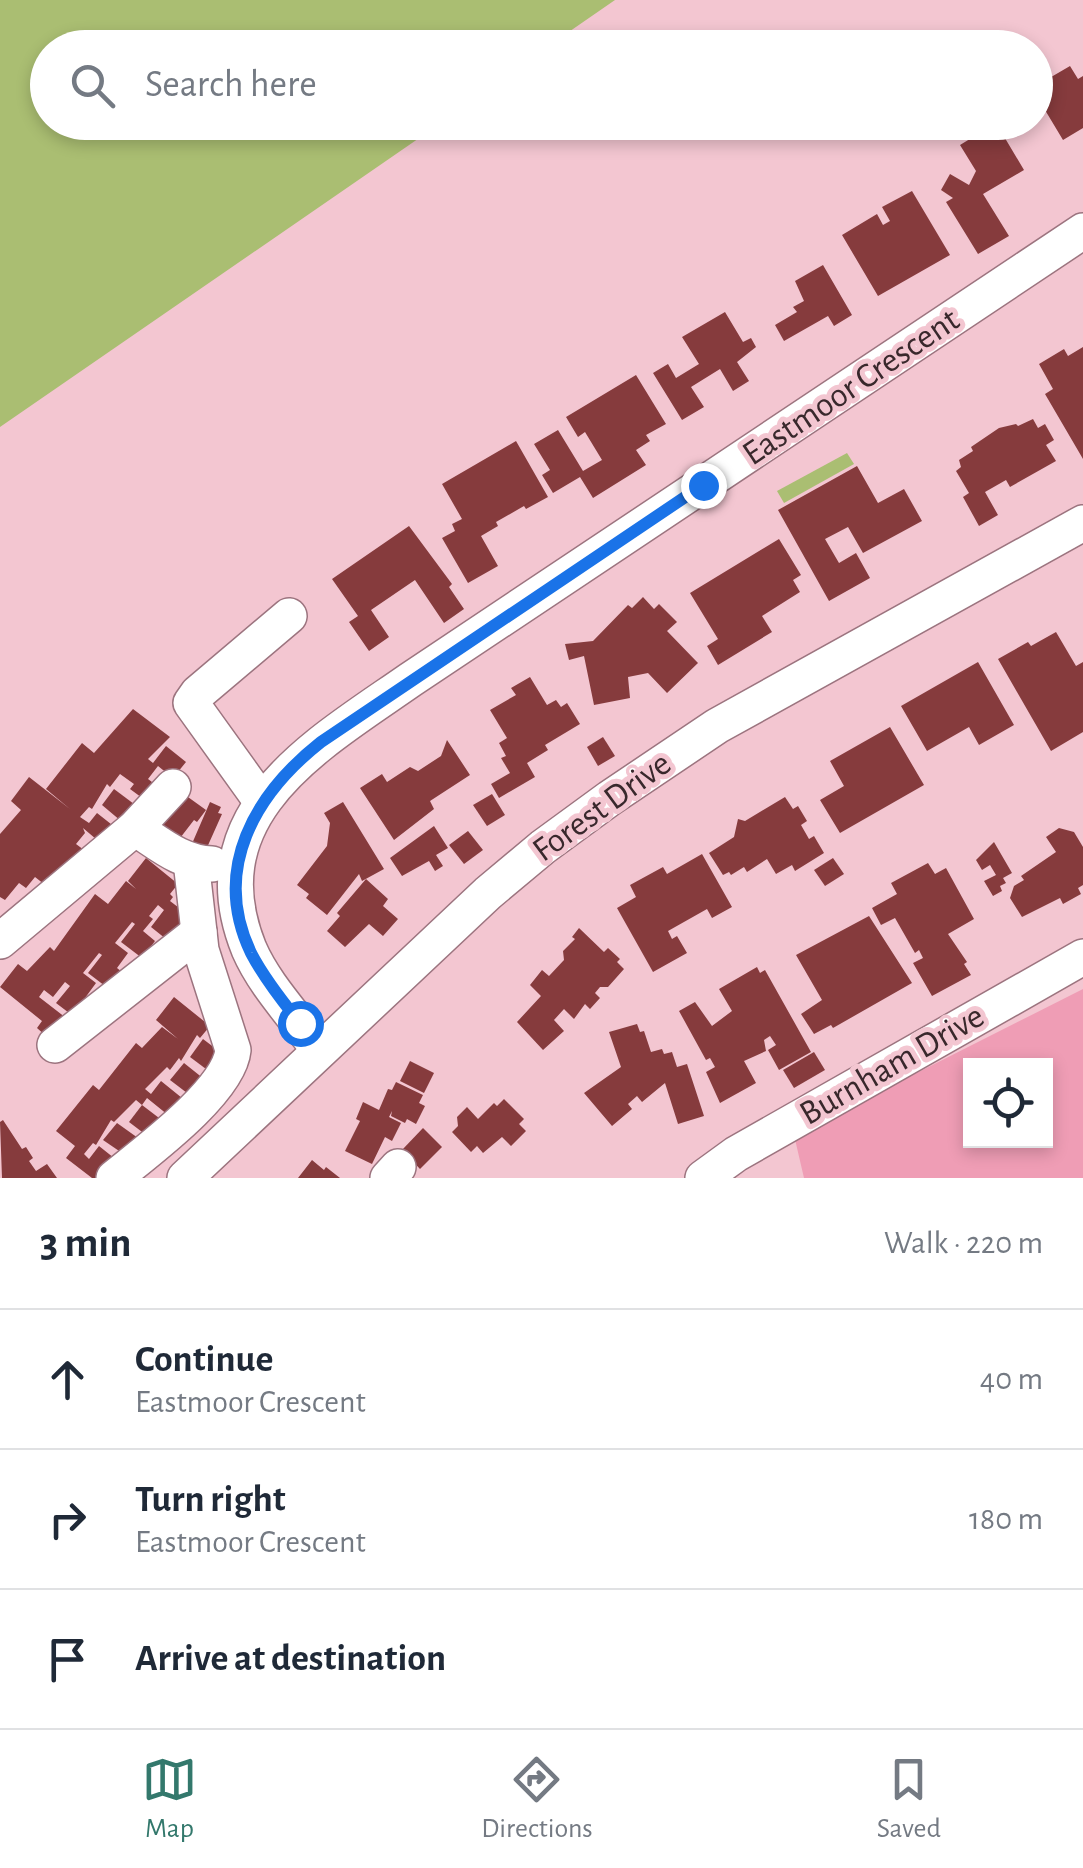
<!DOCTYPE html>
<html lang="en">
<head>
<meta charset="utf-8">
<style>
	body { margin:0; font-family:"Alegreya Sans",sans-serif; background:#f6f6f7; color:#1f2937 }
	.controls { position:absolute; right:30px; bottom:30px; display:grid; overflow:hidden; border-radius:0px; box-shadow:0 5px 15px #0003 }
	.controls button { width:90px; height:90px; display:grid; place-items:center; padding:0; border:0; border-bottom:2px solid #e0e1e3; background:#fff; color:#1f2937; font:50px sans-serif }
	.stop { position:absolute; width:30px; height:30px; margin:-22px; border:8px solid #1a73e8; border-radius:50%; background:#fff }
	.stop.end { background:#1a73e8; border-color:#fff; box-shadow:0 2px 10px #0008 }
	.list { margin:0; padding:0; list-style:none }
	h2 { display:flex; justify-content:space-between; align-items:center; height:130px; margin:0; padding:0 40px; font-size:42px }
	h2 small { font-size:32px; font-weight:400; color:#747a83 }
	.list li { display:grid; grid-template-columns:65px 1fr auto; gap:30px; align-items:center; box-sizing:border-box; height:140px; padding:0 40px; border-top:2px solid #e0e1e3 }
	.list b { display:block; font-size:38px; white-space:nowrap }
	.list p { margin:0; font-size:32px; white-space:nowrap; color:#747a83 }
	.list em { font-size:32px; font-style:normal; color:#747a83 }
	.icon { flex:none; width:55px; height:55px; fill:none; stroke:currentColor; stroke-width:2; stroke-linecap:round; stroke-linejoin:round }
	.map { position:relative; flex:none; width:1083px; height:1178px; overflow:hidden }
	.search { position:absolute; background:#fff; box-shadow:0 5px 15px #0003; left:30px; right:30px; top:30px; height:110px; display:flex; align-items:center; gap:25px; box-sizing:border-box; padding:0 35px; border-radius:55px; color:#747a83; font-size:38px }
	.sheet { height:550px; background:#fff }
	nav { display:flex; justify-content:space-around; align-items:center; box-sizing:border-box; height:140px; border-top:2px solid #e0e1e3; background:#fff; font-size:28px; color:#747a83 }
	nav a { display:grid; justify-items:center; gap:5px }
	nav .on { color:#33786c }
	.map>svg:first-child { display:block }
</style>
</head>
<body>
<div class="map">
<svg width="1083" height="1178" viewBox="0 0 1083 1178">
	<rect width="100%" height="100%" fill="#f3c6d1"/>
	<path fill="#ef9db5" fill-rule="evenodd" d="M1083,989V1178H804L794,1135ZM970,1066H1046V1140H970Z"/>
	<g fill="#aabe72">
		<path d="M0,0H615L547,47L48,48V122L441,123L0,427Z"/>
		<path d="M847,453L854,464L784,503L777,491Z"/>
	</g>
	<g fill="#863b3d">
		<path d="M1036,62L1046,80L1070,66L1078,79L1083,76V128L1063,140L1036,95Z"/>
		<path d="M996,123L1024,170L983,194L1009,236L978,254L946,202L953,198L941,190L950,174L969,185L976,171L960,145Z"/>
		<path d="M912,191L950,255L878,296L842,235L877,214L883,225L890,221L882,207Z"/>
		<path d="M823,265L852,315L834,326L828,316L784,341L775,325L797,312L793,307L804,301L795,281Z"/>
		<path d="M725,312L743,342L751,338L756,347L737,362L749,381L733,391L720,369L691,387L704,407L682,420L653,373L668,364L676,378L699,364L682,337Z"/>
		<path d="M1083,347V459L1045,394L1053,389L1039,364L1064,349L1068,356Z"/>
		<path d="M636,375L666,424L646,435L650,441L636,450L646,465L593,498L580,477L553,493L542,475L550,470L534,444L558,430L583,471L602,460L585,432L578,437L566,417Z"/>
		<path d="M1033,419L1038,428L1045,424L1054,440L1046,445L1056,461L1010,487L1006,480L985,492L998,515L979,526L963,497L969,493L956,471L961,467L959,460L973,451L971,447L999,428L1016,424L1018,426Z"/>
		<path d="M516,441L548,497L526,509L524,506L496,522L498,526L481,536L498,566L468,583L442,538L455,531L452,524L462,519L442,484Z"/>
		<path d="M857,466L878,503L904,489L922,521L863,553L848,527L825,539L839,563L856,553L870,578L829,601L778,510Z"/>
		<path d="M409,526L452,584L449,587L464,609L444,623L415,580L371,610L389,637L369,651L349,622L358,616L332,579Z"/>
		<path d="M779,539L801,575L793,580L800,592L762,616L772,632L718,665L707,646L718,639L690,593Z"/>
		<path d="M643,597L654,609L659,604L677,622L667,631L698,663L667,693L648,673L628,677L630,698L594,705L584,656L569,660L565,644L593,641L628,605L632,608Z"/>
		<path d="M1056,632L1076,666L1083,662V732L1051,751L998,659L1028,642L1031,646Z"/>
		<path d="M978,662L1014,725L979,745L969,727L927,751L901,706Z"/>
		<path d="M530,677L547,705L556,700L561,707L567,703L580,724L545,745L548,750L527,763L535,777L499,798L491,784L510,773L501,758L506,756L499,743L507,738L490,710L516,695L511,688Z"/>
		<path d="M133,709L170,737L148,759L153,763L166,746L186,762L173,778L158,766L148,779L160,788L149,803L130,789L134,784L120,774L110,787L107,784L92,809L89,807L80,817L89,823L97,813L116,828L103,845L83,828L85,833L76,844L84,850L49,888L35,877L26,888L19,883L5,900L0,897V834L21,810L11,801L29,777L70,809L46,789L82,743L94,753Z"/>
		<path d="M890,727L924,785L840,833L820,800L844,786L830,761Z"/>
		<path d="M603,737L615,756L598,766L587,747Z"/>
		<path d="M447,740L470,775L430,801L434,809L394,840L360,788L382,774L387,782L410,767L418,771L441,756Z"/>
		<path d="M114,789L134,804L121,821L102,805Z"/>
		<path d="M181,792L206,810L197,822L194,820L177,842L155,825Z"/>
		<path d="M492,794L505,815L487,826L473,805Z"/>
		<path d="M785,797L793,809L798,806L807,821L801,825L809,839L814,836L824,853L795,871L792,865L776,874L767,859L747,872L744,867L731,875L729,872L723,875L709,853L734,837L738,819L745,821Z"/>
		<path d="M210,802L221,807L218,813L222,814L205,852L191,846Z"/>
		<path d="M343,802L384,869L362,881L359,874L327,915L306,898L309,894L297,885L327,846L330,823L324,813Z"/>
		<path d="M434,826L448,848L436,855L443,866L435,871L429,861L402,876L390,858Z"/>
		<path d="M1059,828L1074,832L1083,847V885L1078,888L1081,894L1063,904L1060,898L1022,917L1010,898L1014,886L1024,880L1021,876L1056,852L1046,837Z"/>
		<path d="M468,831L483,850L464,864L449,845Z"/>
		<path d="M994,842L1012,873L1003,878L1006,883L1000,886L1002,891L993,896L984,881L996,875L990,865L982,870L976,860Z"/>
		<path d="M702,854L732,907L712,918L707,909L668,931L672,939L677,936L687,953L653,972L617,908L636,897L630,885L663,867L667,874Z"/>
		<path d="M146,858L178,884L170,894L173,897L170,901L191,917L171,943L151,927L164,910L158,905L149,916L153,919L143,931L155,941L142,958L121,942L135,924L132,922L115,943L128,953L117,968L122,972L109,989L88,973L102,955L99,953L83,973L96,983L85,998L90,1002L77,1019L56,1003L70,986L65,982L53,997L44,990L39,997L70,1021L46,1036L37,1028L42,1021L0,987L18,964L27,971L50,947L54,951L95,894L108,904L126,881L136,889L128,881Z"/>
		<path d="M833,858L844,874L825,886L814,870Z"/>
		<path d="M928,863L935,874L946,868L974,919L948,934L967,962L964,964L971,975L932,996L913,963L923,958L919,950L915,953L895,918L881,925L872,908L897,894L891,883Z"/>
		<path d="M366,879L388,899L383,906L398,919L383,936L369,924L345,947L327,931L340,916L337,913Z"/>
		<path d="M869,916L912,983L833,1028L831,1025L814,1034L801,1014L822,1000L796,955Z"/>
		<path d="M579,928L604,952L608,948L620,959L617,962L624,969L608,987H600L595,993L600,998L590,1009L585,1004L574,1019L564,1009L554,1020L564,1031L543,1050L517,1022L541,996L530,985L542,970L549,976L564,960L563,951L575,939L572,937Z"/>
		<path d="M757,967L760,973L765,970L811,1052L779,1070L768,1050L776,1045L770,1036L764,1040L766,1051L744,1061L756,1083L720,1103L706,1072L715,1067L710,1058L706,1060L679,1011L695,1002L712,1026L732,1011L719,989Z"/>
		<path d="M174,997L210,1026L200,1038L197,1035L181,1061L179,1058L170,1070L167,1067L145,1089L151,1094L161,1081L182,1098L168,1115L147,1098L142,1105L136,1100L114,1122L111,1120L96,1145L93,1143L84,1154L89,1159L99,1146L119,1162L103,1178H92L66,1158L75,1146L56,1131L93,1085L99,1090L136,1043L142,1048L162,1027L178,1039L156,1020Z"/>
		<path d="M637,1024L640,1032L644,1031L651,1052L662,1049L664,1054L672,1052L677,1067L687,1064L704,1116L678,1124L665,1083L642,1102L637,1096L628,1104L632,1109L612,1126L584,1093L621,1067L609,1032Z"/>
		<path d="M203,1039L224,1055L210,1072L190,1057Z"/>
		<path d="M814,1052L825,1070L794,1088L783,1070Z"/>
		<path d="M410,1061L434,1073L424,1093L400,1081Z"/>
		<path d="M184,1063L204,1079L191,1096L170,1080Z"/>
		<path d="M396,1082L423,1095L419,1103L425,1106L416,1124L407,1119L405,1123L391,1116L392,1111L389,1117L401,1123L392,1141L385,1137L372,1164L345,1151L360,1121L356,1119L363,1102L379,1110L388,1089L392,1090Z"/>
		<path d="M504,1099L524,1119L519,1124L526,1131L511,1146L502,1137L483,1153L477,1146L471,1152L452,1132L458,1126L457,1117L467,1107L478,1119L494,1103L497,1106Z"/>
		<path d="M142,1105L163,1121L150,1138L129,1122Z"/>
		<path d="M3,1120L22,1149L26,1147L33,1158L29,1161L36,1171L47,1164L57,1178H2L0,1122Z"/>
		<path d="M117,1123L138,1138L125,1155L103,1140Z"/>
		<path d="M423,1128L442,1147L420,1169L402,1150Z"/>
		<path d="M312,1160L324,1170L326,1167L340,1178H298Z"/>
	</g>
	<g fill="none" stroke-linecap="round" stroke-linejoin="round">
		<defs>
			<g id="minor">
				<path d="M262,802L191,703L198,693L289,616"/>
				<path d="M135,828C160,844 181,863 212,864"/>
				<path d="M0,941L135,828L173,787"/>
				<path d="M55,1045L199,932"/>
				<path d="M319,1050C296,1017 265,986 249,949C194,813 317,745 410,680L1083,231"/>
				<path d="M114,1178C146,1152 229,1091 233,1050L201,950L191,861"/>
				<path d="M185,1178L488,893L543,847L610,798L717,726L1083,523"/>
				<path d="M388,1178L398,1167"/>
				<path d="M703,1178L736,1154L1083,957"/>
			</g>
		</defs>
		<use href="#minor" stroke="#9c747f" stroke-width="38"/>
		<use href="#minor" stroke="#fff" stroke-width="35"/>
	</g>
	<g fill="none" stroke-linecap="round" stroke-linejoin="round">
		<path stroke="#1a73e8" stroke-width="12" d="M300,1023C282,1001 264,978 251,953C211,869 255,794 321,742L703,485"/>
	</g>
	<g text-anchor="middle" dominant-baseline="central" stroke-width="10" stroke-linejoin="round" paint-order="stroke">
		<g font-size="35" fill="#39282c" stroke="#f3c6d1">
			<text transform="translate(851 387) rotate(-34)">Eastmoor Crescent</text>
			<text transform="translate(602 807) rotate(-36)">Forest Drive</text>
			<text transform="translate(892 1065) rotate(-30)">Burnham Drive</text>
		</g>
	</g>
</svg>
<div class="controls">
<button><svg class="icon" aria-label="locate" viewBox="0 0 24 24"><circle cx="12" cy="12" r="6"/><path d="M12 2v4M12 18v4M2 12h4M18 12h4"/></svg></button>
</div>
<div class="stop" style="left:300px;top:1023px"></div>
<div class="stop end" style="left:703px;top:485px"></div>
<div class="search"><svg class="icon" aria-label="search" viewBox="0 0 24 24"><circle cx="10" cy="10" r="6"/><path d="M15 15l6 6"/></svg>Search here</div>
</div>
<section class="sheet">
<h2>3 min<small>Walk · 220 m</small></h2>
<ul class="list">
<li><svg class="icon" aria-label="ahead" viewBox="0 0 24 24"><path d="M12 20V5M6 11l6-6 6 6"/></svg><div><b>Continue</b><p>Eastmoor Crescent</p></div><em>40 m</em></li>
<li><svg class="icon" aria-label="right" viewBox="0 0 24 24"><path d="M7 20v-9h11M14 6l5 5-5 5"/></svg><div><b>Turn right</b><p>Eastmoor Crescent</p></div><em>180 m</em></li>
<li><svg class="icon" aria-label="arrive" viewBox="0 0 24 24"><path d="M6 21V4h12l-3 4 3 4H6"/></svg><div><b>Arrive at destination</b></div></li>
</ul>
</section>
<nav>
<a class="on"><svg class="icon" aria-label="map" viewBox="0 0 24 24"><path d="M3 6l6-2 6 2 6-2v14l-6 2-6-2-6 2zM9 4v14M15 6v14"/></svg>Map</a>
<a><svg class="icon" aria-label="directions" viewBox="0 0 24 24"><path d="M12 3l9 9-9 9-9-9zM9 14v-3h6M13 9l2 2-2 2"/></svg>Directions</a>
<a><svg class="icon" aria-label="saved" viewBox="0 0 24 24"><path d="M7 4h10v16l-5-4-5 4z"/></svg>Saved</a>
</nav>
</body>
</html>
